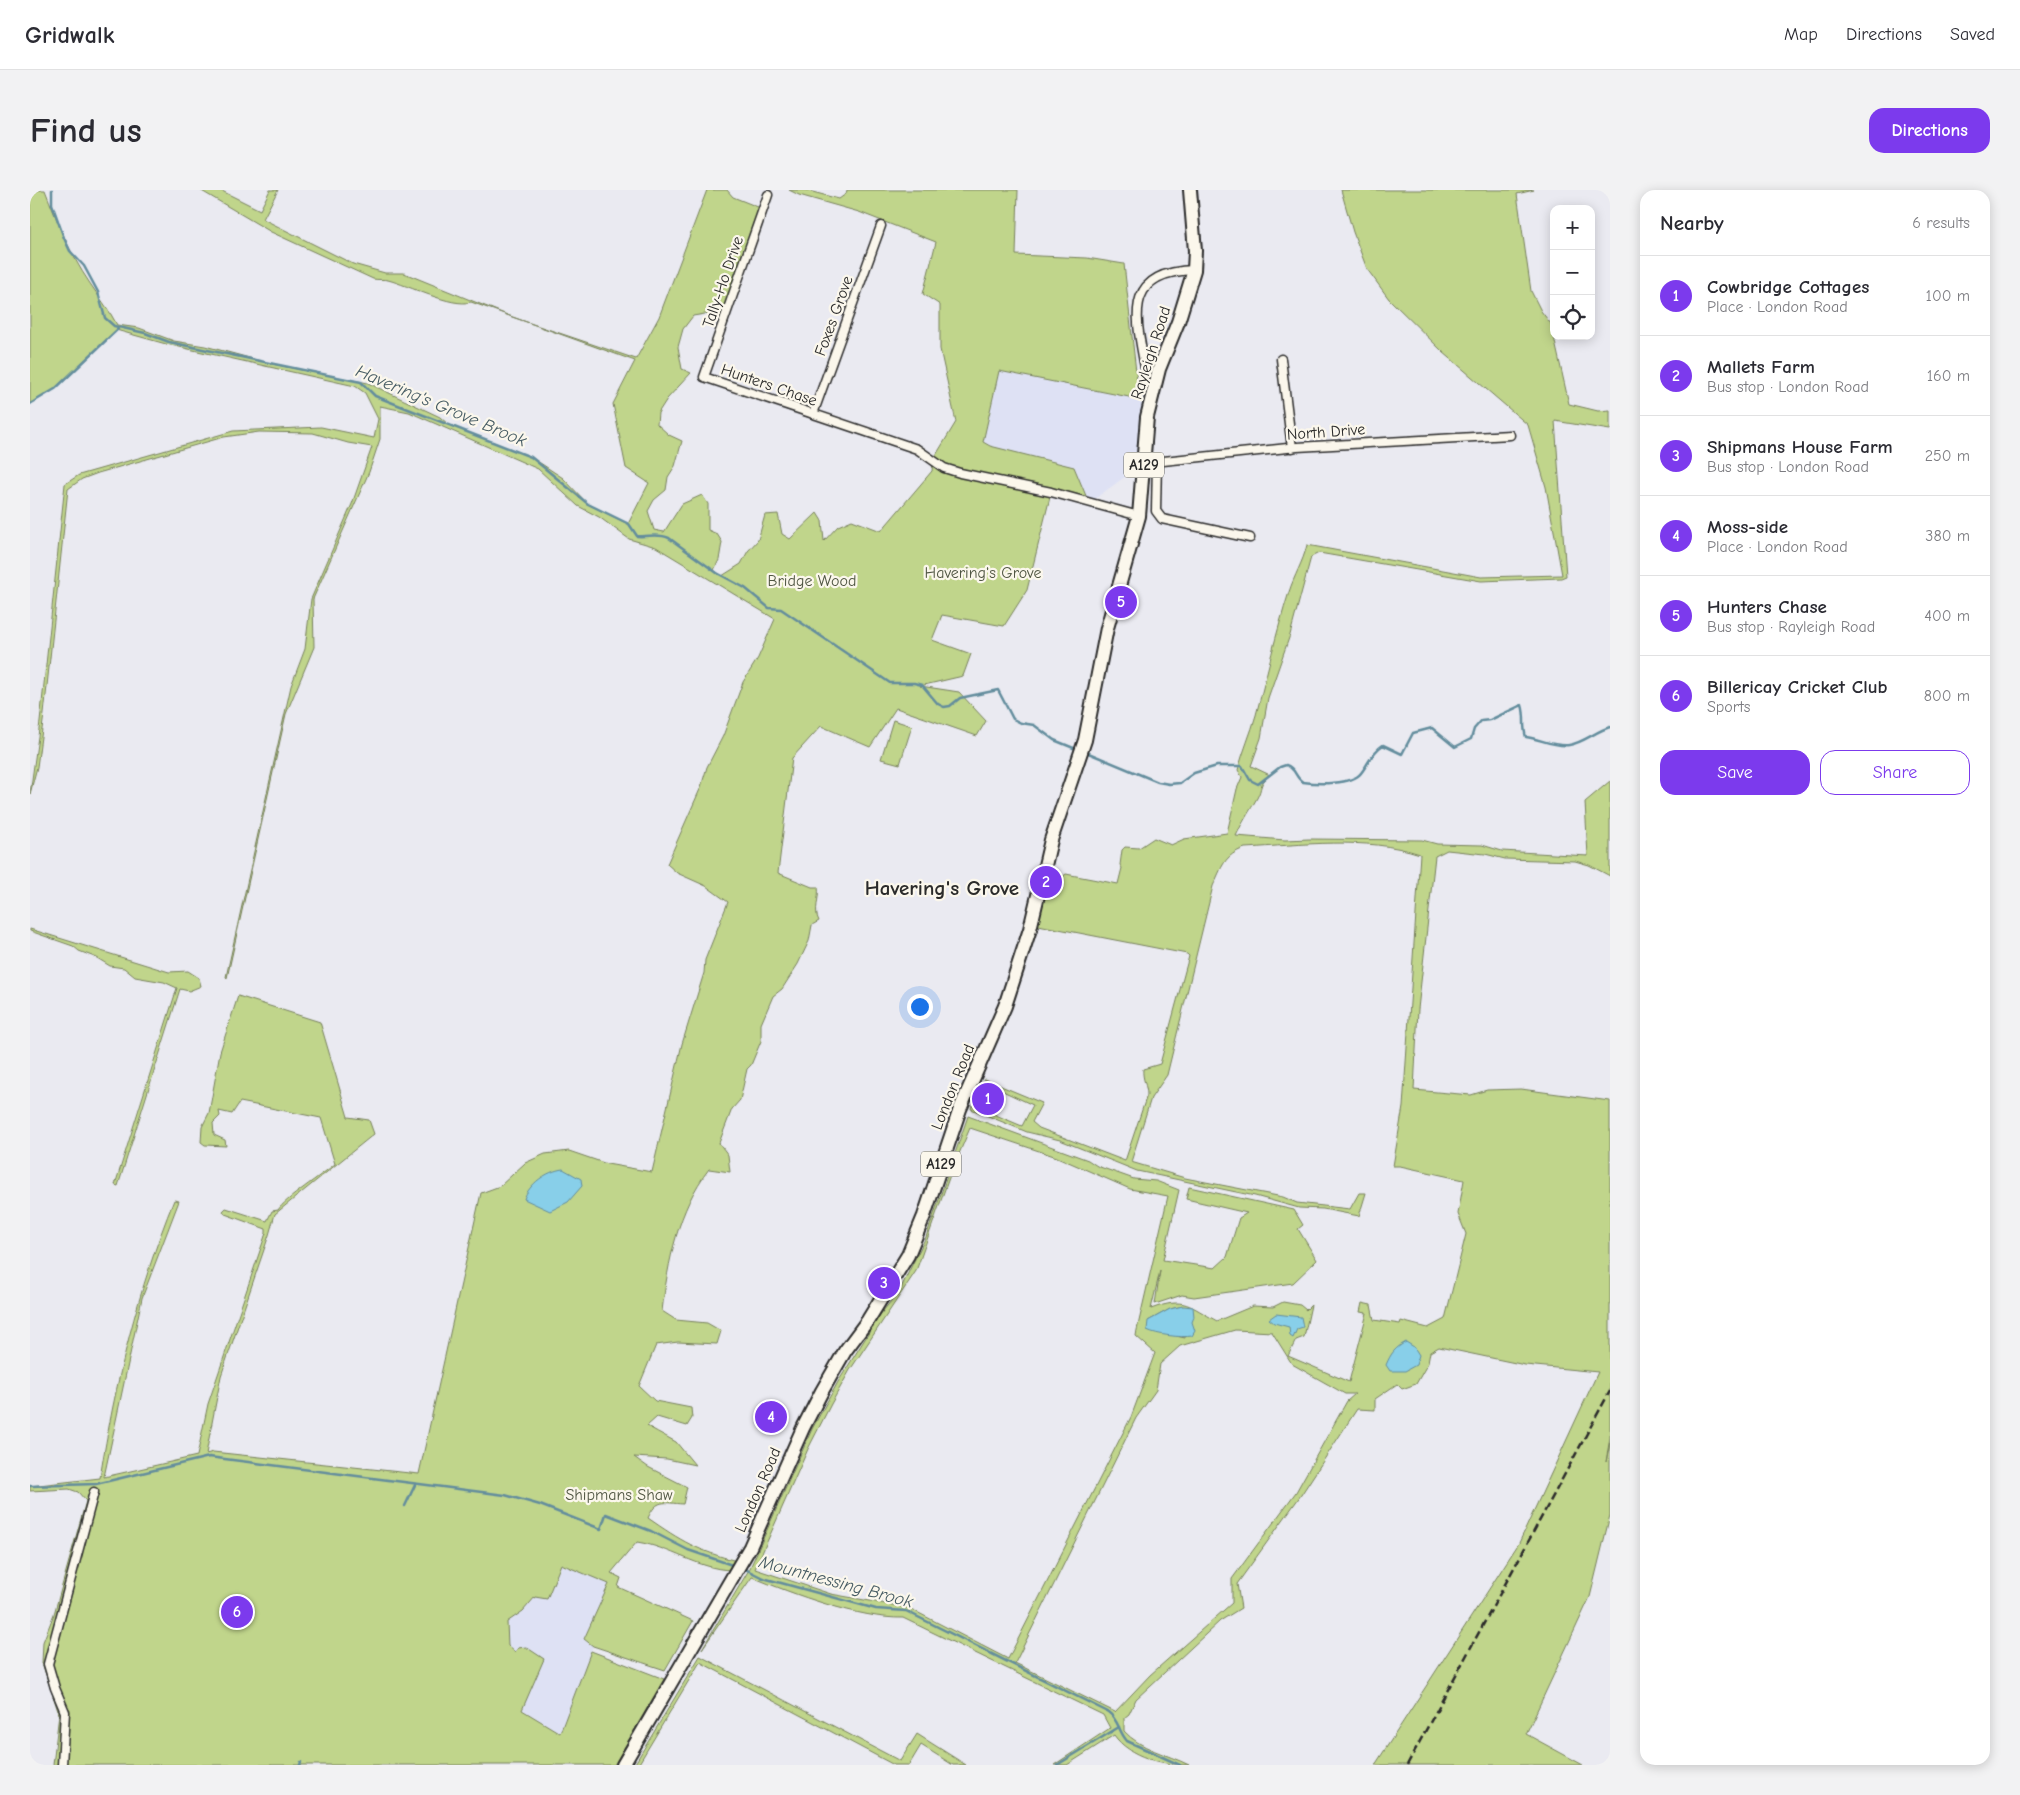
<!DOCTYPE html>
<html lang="en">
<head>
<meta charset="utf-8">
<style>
	body { margin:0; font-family:"Comic Neue",sans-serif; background:#f2f2f3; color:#2b2b33 }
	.controls { position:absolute; right:15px; top:15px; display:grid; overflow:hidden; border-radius:10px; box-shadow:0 2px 12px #0003 }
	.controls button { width:45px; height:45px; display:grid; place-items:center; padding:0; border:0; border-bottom:1px solid #e1e1e2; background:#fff; color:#2b2b33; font:25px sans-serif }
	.you { position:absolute; left:889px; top:816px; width:18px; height:18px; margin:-12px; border:4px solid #fff; border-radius:50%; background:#1a73e8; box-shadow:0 0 0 8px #1a73e833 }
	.badge { display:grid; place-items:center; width:32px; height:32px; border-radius:50%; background:#7c3aed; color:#fff; font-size:16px; font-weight:700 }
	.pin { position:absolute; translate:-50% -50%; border:2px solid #fff; box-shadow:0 1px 5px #0006 }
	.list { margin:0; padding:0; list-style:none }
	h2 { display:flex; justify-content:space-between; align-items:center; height:65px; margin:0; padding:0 20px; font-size:21px }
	h2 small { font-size:16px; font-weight:400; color:#7c7c81 }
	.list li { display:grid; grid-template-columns:32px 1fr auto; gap:15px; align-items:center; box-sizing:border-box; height:80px; padding:0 20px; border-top:1px solid #e1e1e2 }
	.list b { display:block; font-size:19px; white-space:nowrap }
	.list p { margin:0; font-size:16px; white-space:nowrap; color:#7c7c81 }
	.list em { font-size:16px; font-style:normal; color:#7c7c81 }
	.actions { display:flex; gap:10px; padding:15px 20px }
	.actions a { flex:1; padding:11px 0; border:1px solid #7c3aed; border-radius:15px; text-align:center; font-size:18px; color:#7c3aed }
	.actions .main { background:#7c3aed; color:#fff }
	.icon { flex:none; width:28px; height:28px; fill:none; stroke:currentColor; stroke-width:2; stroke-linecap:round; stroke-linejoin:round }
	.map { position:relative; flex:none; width:1580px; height:1575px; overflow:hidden; border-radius:15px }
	header { display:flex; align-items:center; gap:30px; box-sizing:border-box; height:70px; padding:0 25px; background:#fff; border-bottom:1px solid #e1e1e2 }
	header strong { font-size:24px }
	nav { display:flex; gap:28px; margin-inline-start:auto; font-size:18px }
	.intro { display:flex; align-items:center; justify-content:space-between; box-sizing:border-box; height:120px; padding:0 30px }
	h1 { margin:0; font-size:35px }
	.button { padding:12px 22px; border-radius:15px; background:#7c3aed; color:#fff; font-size:18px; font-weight:700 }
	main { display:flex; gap:30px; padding:0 30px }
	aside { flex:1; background:#fff; border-radius:15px; box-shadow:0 2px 12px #0003 }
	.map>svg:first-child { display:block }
</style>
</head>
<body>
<header>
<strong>Gridwalk</strong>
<nav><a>Map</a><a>Directions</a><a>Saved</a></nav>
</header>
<div class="intro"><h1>Find us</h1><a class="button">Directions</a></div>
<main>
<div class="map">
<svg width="1580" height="1575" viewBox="0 0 1580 1575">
	<rect width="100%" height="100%" fill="#eaeaf1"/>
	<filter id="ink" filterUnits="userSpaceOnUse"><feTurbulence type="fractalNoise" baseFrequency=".02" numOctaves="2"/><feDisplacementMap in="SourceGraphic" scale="10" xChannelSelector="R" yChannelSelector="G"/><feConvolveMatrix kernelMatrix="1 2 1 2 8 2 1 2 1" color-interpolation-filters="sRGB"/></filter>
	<g filter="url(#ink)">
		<g fill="#dee1f4">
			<path d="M969,181L1121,211L1114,273L1059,313L953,252Z"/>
			<path d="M531,1374L580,1393L554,1449L563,1456L530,1543L492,1520L510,1467L496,1457L485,1462L478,1456L477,1432L493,1421L505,1407L517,1409Z"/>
		</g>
		<g fill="#c0d58b" stroke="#76805b" fill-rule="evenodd">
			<path d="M0,0H15C27,31 40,64 59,92C68,106 79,119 87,135L109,138L144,151L175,156L242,174L338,193L410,227L419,235L501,267L533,288L558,314L598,334L619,293L596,278L583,214L605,171L441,112C422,118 378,95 358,90C354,89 348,90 343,89L241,42L170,0H190L230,20L240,0H248L233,29L323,74L355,83H374L482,127L606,169L629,127L677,0H697L703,7L733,19L694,130L675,124L663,126L653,139L648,157L652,179L661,183L637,209L628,223L627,234L639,245L652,251L645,276L638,287L636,300L624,310L618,321L624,340L634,342L652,314L672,305L678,314V340L687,344L692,352L689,370L684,380L692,386L711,374L718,361L728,350L735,325L748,324L752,344L760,349L787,323L792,331L794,351L808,336L822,330L851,341L902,281L903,270L926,232L910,159V115L893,104L906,52L829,22L769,5L759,0H775L809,9L816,4L817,0H988L986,65L1057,68L1094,74L1109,209L969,181L953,252L960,256L1044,277L1059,313L1021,303L997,400L974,436L912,425L902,450L941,464L933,486L890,496L929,502L956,531L947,546L866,518L840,557L791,536L762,568L748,683L782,697H788C790,709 783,720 789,731L782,735L779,751L768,774L752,799L743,806L731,834V851L721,875L717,879L710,910L702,919L689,953L698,965L700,982L679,979C648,1019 638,1072 632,1121L646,1130L677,1133L691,1141L687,1154L648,1152L626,1155L609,1196L625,1211L661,1218L662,1228L657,1236L627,1227L617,1236L646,1252L665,1275L637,1269L604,1267L618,1277L657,1297L653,1314C634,1313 627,1308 618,1328C651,1351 668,1361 707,1371L701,1380C668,1379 640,1357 607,1352L581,1383L591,1388L588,1397L663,1431L635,1480L563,1456L554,1449L579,1394L531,1374L517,1409L505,1407L493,1421L477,1432L478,1456L485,1462L488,1458L496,1457L514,1469L492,1520L530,1543L561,1461L634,1489L584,1575H36L40,1519L34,1517L32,1575H23L29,1524L12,1473L13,1452L24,1424L56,1311L48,1302L39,1299L0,1301V1296L70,1288C85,1193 108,1099 144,1010L149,1011L112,1108L74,1287L167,1266L178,1214L236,1043V1039L195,1024L193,1021L196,1018L237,1031L242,1021L248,1020C254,1010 293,984 305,974L291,928L210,912L202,924L189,921L190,926L183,933L184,945L195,950L196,956L175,955L171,952L172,937L179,923L190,862L208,806L290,832L318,927L339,930L344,944L245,1024L239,1045L191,1186L176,1264L183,1262L389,1284L451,1003L470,996L495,973L515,964L539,961L577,974L622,982L652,854L674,783L675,770L698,712L676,696L647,683L637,674L671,597L677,577L693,546L713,492L728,468L745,429L626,357L599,349L569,327L548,316L508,279L379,222L350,216V249L339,282L283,409L284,457L256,524L197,788L196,787L261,496L275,459L281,409L322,314L342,257L318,253L283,243L229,242L194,247L68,283L52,289L38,299L14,524L7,577L0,604L10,532L35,294L49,285L203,241L291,237L344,248L348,229L335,203L325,196L136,154L86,140L25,199L0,214Z"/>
			<path d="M1311,0H1504L1487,4L1501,101L1511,121L1521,134L1539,214L1568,221L1580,220V240L1525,231L1536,386L1531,388L1451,391L1289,363L1281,367L1260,445L1238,508L1231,548L1221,576L1240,585C1228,595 1233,597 1227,608C1220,621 1212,632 1206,646L1255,650L1279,649L1392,650L1407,654L1452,655L1472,661L1558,666L1555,612L1580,591V686L1559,675L1545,671L1475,669L1455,664L1417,660L1405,666L1388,819L1384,900L1441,905L1457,900L1491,899L1580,911V1247L1576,1272L1580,1252V1325L1560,1407L1496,1544L1553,1575H1345L1489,1353L1568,1182L1495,1175L1409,1157L1400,1162L1398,1173L1386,1194L1372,1199L1367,1194L1345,1209V1220L1327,1219L1271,1305L1207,1394L1211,1418L1190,1431L1106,1509L1099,1524L1094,1528V1541C1110,1559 1137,1564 1159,1575C1133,1575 1099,1567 1084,1545L1037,1575H1024L1080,1538L1073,1525L873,1428C830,1429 763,1404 722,1387L672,1459L720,1378L782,1239L808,1192L850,1125L871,1098L882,1075L896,1047L938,926L1058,970L1067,976L1104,989L1126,991L1149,1000L1133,1070L1185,1078L1197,1067L1209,1028L1217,1023L1156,1009L1159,997L1264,1020L1273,1035L1268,1039L1287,1070L1263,1093L1164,1107L1152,1105L1125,1114L1130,1081L1121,1119C1155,1106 1159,1116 1187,1131L1223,1116L1243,1117L1253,1112L1270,1115L1276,1120L1281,1115L1274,1147L1266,1150L1258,1166L1319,1192L1337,1123L1330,1122L1332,1113L1341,1115L1344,1130L1370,1134L1371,1131L1398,1138L1415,1129L1436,1044L1428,1024L1434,990L1370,976H1363L1373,917L1390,664C1335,646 1272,655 1215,658C1194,665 1192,677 1183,696L1137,885L1121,908L1101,972L1155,988L1253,1007L1267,1013L1320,1019L1329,1003H1336L1329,1026L1293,1019L1269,1018L1225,1006L1107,981L1030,950L997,942L941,919L942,915L992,936L1003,915L953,892L954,889L1012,913L1002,932L1009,938L1095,971L1117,905C1117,896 1112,889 1113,879L1130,874L1159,766L1157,764L1008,735L1019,686L1032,687L1036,684L1088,694L1092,678L1090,675L1092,660L1095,657L1109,658L1124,648L1141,655L1154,649L1197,643L1207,599L1212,587L1208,580C1213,561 1221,543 1226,525C1237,484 1246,443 1259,402C1264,386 1273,372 1277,355L1451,387L1532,385L1516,297L1498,235L1413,162L1359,109L1337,79L1323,42ZM940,938L1027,967L1100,999L1138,1006L1107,1140L1106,1146L1125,1163L1101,1227L978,1469L879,1418L801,1404L725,1379L778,1259L801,1214L820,1180L886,1081L920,985ZM1153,1116L1155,1148L1137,1144L1118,1131L1140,1119ZM1205,1140L1242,1142L1262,1174L1315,1204H1325L1317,1211L1266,1302L1202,1389V1413L1120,1485L1085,1522L985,1473L1106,1228L1126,1200L1130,1174L1150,1156Z"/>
			<path d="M863,530L882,536L870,574L851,569Z"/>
			<path d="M0,739L139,782L158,781L169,788L171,796L159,801L150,799L88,996L85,995L147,798L134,792L105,787L94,778L80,776L67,768L49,761L43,756L0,741Z"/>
			<path d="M670,1466L870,1571L887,1544L936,1575H923L891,1555L879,1575H864L670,1472L608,1575H604Z"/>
		</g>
		<g fill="#88cfe9" stroke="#638d9d">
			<path d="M533,979L551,989L552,996L538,1012L520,1021L494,1009C499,994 517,981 533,979Z"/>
			<path d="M1153,1116L1163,1117L1164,1127L1162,1132L1165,1141L1162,1146C1151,1148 1127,1145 1117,1140L1118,1131L1140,1119Z"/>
			<path d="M1246,1124L1271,1127L1273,1137L1267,1139L1263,1148L1260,1146L1259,1137L1244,1133L1239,1129Z"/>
			<path d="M1376,1152L1384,1157L1389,1165L1386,1175L1375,1181H1360L1356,1175C1361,1163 1365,1158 1376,1152Z"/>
		</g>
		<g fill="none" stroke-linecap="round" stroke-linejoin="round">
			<g stroke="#638d9d" stroke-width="2.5">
				<path d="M22,0V14L34,48L40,61L54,76L68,102L75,128L84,136L115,143L139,152L331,192L345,206L501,267L558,314L599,334L607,346C619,347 628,343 639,348L687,383L715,398L739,418L751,419L860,493H884L892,495L908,514L914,517L920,516L930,508L968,500L983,529L991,533L1004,535L1024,550L1046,559"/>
				<path d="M0,214L25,199L88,139"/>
				<path d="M1056,562L1128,592L1139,594L1150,593L1164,583L1187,576H1212L1220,590L1228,594L1250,577L1256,575C1266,578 1265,588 1273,592C1287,594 1322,595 1331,583C1339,573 1341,563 1353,555L1372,564L1383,543L1402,538L1425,557L1441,549L1444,539L1451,531L1460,530L1492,515C1496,528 1492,535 1496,547C1510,549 1525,557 1539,555C1553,553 1566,541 1580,537"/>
				<path d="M0,1296L66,1294L179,1267L475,1305L510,1315L571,1339L576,1324L621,1341L658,1360L705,1376"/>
				<path d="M375,1316L385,1295"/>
				<path d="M713,1378L733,1388L846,1419L876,1421L1078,1522C1089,1530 1088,1541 1097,1551L1150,1575"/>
				<path d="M270,1575L271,1572"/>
				<path d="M1027,1575L1089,1537"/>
			</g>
			<defs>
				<g id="street">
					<path d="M738,5L674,187L887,259L914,278L930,283L1021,302L1109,326"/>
					<path d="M1251,169L1262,258"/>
					<path d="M1116,183C1107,131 1090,82 1164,80"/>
					<path d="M783,224L851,36"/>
					<path d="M1127,271L1126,321L1132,329L1220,348"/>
					<path d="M1114,273L1267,257L1480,245"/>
					<path d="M32,1575L35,1522L25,1498L18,1474L64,1302"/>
				</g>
				<path id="primary" d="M593,1575L720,1357L773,1238L792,1201L815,1161L838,1130L878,1065L894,1026L930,919L975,816L1000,739L1021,650L1055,550L1077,438L1109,326L1117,227L1129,179L1148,132L1164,80L1165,61L1160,0"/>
			</defs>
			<use href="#street" stroke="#2b2b2b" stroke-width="11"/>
			<use href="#primary" stroke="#2b2b2b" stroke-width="16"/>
			<use href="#street" stroke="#fbf7ec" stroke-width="8"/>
			<use href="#primary" stroke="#fbf7ec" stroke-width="12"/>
			<path stroke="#2b2b2b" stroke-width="2.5" stroke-dasharray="8 4" stroke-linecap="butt" d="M1377,1575L1580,1201"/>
		</g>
	</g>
	<g text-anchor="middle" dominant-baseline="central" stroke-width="4.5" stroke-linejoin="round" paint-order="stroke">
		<g fill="#fbf7ec" stroke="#696865" stroke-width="1">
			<rect x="1094" y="262.5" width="40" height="25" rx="4"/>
			<rect x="891" y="961.5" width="40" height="25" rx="4"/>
		</g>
		<g font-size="15" font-weight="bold" fill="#2b2b2b">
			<text x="1114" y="275">A129</text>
			<text x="911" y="974">A129</text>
		</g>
		<g font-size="16" fill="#2b2b2b" stroke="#fbf7ec">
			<text transform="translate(693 92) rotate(-71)">Tally-Ho Drive</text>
			<text transform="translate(804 126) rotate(-70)">Foxes Grove</text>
			<text transform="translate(1121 163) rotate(-72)">Rayleigh Road</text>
			<text transform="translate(739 195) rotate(19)">Hunters Chase</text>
			<text transform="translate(1296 242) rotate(-4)">North Drive</text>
			<text transform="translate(923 897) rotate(-68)">London Road</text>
			<text transform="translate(728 1300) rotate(-66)">London Road</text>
		</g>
		<g font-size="16" fill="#505643" stroke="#fbf7ec">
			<text x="953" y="383">Havering's Grove</text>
			<text x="782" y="391">Bridge Wood</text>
			<text x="589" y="1305">Shipmans Shaw</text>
		</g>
		<g font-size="18" font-style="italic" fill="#475c64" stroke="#fbf7ec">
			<text transform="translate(411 216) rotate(23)">Havering's Grove Brook</text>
			<text transform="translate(806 1392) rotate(15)">Mountnessing Brook</text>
		</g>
		<g font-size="21" font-weight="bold" fill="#2b2b2b" stroke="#fbf7ec">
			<text x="912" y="698">Havering's Grove</text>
		</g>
	</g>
</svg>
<div class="controls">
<button>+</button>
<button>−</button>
<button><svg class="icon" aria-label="locate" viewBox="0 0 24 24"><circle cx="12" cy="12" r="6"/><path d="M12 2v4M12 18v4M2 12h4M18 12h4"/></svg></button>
</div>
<div class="you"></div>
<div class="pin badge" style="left:958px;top:909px">1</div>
<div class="pin badge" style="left:1016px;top:692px">2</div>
<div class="pin badge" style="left:854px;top:1093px">3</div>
<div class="pin badge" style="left:741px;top:1227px">4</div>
<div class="pin badge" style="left:1091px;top:412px">5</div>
<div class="pin badge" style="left:207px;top:1422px">6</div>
</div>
<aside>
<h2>Nearby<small>6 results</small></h2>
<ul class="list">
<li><span class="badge">1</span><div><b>Cowbridge Cottages</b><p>Place · London Road</p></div><em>100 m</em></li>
<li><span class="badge">2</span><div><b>Mallets Farm</b><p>Bus stop · London Road</p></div><em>160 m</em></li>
<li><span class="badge">3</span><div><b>Shipmans House Farm</b><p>Bus stop · London Road</p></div><em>250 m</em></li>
<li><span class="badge">4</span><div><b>Moss-side</b><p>Place · London Road</p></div><em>380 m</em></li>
<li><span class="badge">5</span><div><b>Hunters Chase</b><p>Bus stop · Rayleigh Road</p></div><em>400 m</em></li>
<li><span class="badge">6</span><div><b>Billericay Cricket Club</b><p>Sports</p></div><em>800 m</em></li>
</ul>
<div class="actions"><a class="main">Save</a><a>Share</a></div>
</aside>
</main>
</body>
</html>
